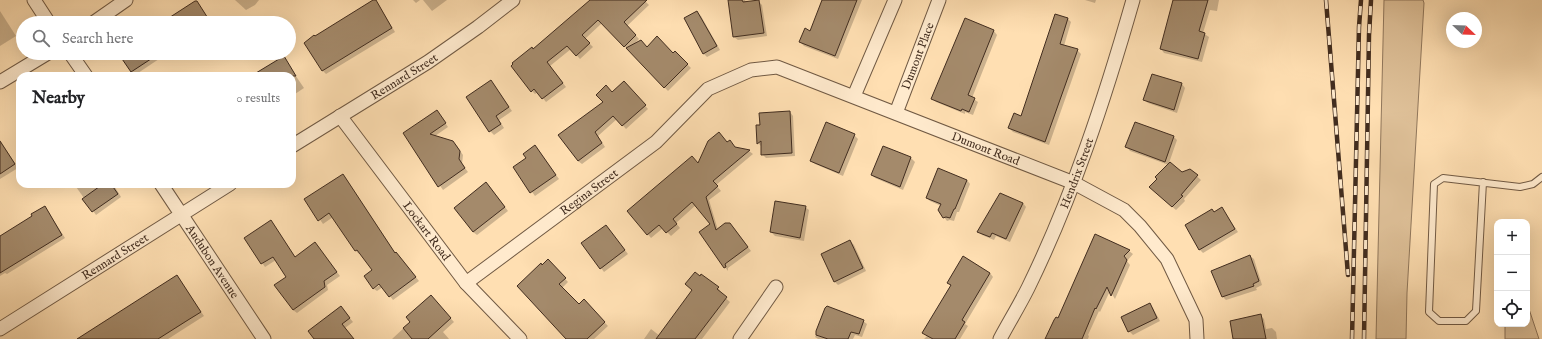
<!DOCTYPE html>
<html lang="en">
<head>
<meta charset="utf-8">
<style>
	body { margin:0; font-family:"IM FELL English",serif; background:#f2f2f2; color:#202124 }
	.controls { position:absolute; right:12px; bottom:12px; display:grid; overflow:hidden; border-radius:8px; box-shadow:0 4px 16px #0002 }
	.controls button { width:36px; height:36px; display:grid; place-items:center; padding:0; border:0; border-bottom:1px solid #e0e0e0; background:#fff; color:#202124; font:20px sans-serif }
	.compass { position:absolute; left:1446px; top:12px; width:36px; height:36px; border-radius:50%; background:#fff; box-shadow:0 4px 16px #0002; rotate:113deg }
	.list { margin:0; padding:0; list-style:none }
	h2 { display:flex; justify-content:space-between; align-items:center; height:52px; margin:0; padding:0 16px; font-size:17px }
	h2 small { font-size:13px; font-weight:400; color:#757577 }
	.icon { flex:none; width:22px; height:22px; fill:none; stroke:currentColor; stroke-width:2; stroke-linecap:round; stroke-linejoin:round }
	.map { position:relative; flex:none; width:1542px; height:339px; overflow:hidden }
	.search { position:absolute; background:#fff; box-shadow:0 4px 16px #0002; left:16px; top:16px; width:280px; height:44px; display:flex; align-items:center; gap:10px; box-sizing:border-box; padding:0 14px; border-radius:22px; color:#757577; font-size:15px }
	.panel { position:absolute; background:#fff; box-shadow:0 4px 16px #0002; left:16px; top:72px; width:280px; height:116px; border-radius:12px }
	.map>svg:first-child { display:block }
</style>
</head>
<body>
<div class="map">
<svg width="1542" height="339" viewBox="0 0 1542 339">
	<rect width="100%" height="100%" fill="#ffdfb2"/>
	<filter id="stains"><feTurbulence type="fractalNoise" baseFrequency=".005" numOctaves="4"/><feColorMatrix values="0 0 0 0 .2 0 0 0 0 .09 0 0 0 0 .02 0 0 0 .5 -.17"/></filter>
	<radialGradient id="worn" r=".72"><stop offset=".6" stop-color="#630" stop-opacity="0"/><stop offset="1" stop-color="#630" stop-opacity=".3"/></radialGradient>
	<g fill="#dfc199" stroke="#90775c">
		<path d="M1384,0H1423L1424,3L1407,293L1406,339H1376Z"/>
		<path d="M1527,303L1539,339H1505V324H1527Z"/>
	</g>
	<g fill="#0003">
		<path d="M235,0H259L255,5L246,10Z"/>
		<path d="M375,0L378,4L395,32L326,74L322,70L315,37Z"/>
		<path d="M413,0H420L416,3Z"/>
		<path d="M423,0H447L432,11Z"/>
		<path d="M591,0H644L649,5L627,26L639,39L633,45L673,54L675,52L691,68L668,91L602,23L585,39L593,47L580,59L571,49L550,66L566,87L546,102L538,92L535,94L532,91L533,50Z"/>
		<path d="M729,0H745L746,3L758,1L762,5L767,36L738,40L734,37Z"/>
		<path d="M823,0H862L838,59L804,46L800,42L811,32Z"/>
		<path d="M1085,0H1096L1095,3Z"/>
		<path d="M1174,0H1219L1217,11L1210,10L1203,33L1209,37L1202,62L1164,53L1161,49Z"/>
		<path d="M0,11L16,36L0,46Z"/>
		<path d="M697,12L701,16L720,50L707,57L703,53Z"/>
		<path d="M1067,18L1071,22L1064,46L1077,50L1081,54L1049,145L1013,132L1009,128L1022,117Z"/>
		<path d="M965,19L994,31L997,35L972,98L978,102L973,115L965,112V114L936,102L933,99Z"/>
		<path d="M119,53H168L135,75Z"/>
		<path d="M283,57L304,88L292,96V76H253Z"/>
		<path d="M491,81L512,111L499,120L504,128L494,135L490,131Z"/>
		<path d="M1182,84L1185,88L1177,113L1148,103L1144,100Z"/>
		<path d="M628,86L648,109L626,129L617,119L598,136L605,147L582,164L578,161L604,102Z"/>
		<path d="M790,112L793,116L795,156L766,158L762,154V147L758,143L757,126Z"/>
		<path d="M440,115L448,127L435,136L453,142L457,146L463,155L462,164L468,172L443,190L404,133Z"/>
		<path d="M854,135L858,139L843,176L815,164L811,161Z"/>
		<path d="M1174,137L1177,140L1169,163L1182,174L1190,170L1201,180L1184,199L1185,201L1176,210L1154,191L1169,165L1130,151L1127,147Z"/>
		<path d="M0,140L18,168L0,179Z"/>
		<path d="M728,143L735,148L749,151L753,154L716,185L721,191L709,200L718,230L734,228L751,251L728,268V271L725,267L712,224L696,205L676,223L680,228L671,236L663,228L651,238L628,211L699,164Z"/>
		<path d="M883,147L911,158L915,162L903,190L875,178L872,175Z"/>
		<path d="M538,150L559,179L535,196L514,167Z"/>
		<path d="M346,179L396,254L400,257L419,281L393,300L383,287L377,291L374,289L384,282L360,253L359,254L355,250L333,217L323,224L306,199Z"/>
		<path d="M967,180L970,184L959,212H957L954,221L950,220L947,221L944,217L941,206L930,201L927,198Z"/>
		<path d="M74,184H113L121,197L96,215Z"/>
		<path d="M490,187L508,211L477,235L473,232Z"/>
		<path d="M1023,203L1026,207L1010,242L996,236L994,240L982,235L979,231Z"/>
		<path d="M45,207L65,238L7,274L5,273L0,276V237L33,217Z"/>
		<path d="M805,207L809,210L804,241L775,236L771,232Z"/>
		<path d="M1222,208L1238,232L1203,253L1199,249L1214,212Z"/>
		<path d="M271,221L296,258L318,247L340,276L327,285L328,290L297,313L293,310L288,277L276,260L265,267L245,238Z"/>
		<path d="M609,230L628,254L604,272L601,268Z"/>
		<path d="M1095,235L1129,251L1133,254L1127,261L1130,265L1115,299L1110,291L1100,312L1099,311L1088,335L1089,336L1088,339H1047L1058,319Z"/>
		<path d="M850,241L854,245L866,271L838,285L834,281Z"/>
		<path d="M1250,256L1254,259L1262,285L1256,288L1257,290L1226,300L1223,297Z"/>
		<path d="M548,260L568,282L562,288L579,305L584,301L608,326L594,339H568Z"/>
		<path d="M990,273L993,277L965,324L968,326L960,339H924L927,336L923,332L951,286L949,283Z"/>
		<path d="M177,276L204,316L168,339H77L82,336L83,337Z"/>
		<path d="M718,288L721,292L720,293L730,302L702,339H644L651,329L660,336L693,290Z"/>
		<path d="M434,300L454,322L443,332L449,339H392Z"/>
		<path d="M1149,304L1153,308L1160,321L1133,335L1129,331Z"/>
		<path d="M826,309L863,321L867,324L862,337L855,335L853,339H818L815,337Z"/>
		<path d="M344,311L353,322L345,328L354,339H315Z"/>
		<path d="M1260,315L1264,319L1266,329L1272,328L1276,332L1277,339H1234Z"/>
	</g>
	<g fill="#a48a6b" stroke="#422d1f">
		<path d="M373,0H376L392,28L322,71L304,43L314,35L315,36Z"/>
		<path d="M590,0H647L624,22L636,35L624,47L598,20L582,35L590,43L576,56L567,46L547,62L563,83L542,99L534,89L531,92L511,66L513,64L512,63L532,47L533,49Z"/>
		<path d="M728,0H742L743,2L759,0L764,33L733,37Z"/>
		<path d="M822,0H857L835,56L799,42L805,28L810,31Z"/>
		<path d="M1173,0H1208L1199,31L1205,33L1198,59L1160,49Z"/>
		<path d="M195,1H197L211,23H161Z"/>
		<path d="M697,11L717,46L703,54L684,18Z"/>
		<path d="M1055,14L1068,18L1060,44L1078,49L1045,142L1008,128L1014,113L1021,116Z"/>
		<path d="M965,18L994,30L968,95L975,98L969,112L962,109L961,111L931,99Z"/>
		<path d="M657,36L673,53L675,51L688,64L664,88L626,48L641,40L647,47Z"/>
		<path d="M118,53H160L131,72Z"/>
		<path d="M284,56L296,76H251Z"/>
		<path d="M1152,74L1182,83L1174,110L1143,100Z"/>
		<path d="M491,80L509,107L496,116L501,124L489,132L466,97Z"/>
		<path d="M624,81L646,105L622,126L613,116L595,132L602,143L578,161L558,135L603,102L596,95L606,85L612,92Z"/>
		<path d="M437,110L446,123L430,134L453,141L460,151L459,159L465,168L438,187L403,133Z"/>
		<path d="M790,111L792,153L761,155V141L757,144L756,125H760L759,113Z"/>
		<path d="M826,122L855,134L839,173L810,161Z"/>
		<path d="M1135,122L1174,136L1165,162L1125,147Z"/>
		<path d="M719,132L727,142L730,140L735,147L750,150L713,181L718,186L706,197L716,230L725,223H730L748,247L725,264L726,267L724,268L699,232L710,224L692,202L673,219L677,224L666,233L659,225L647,235L627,211L692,156L698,163L708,141Z"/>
		<path d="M0,141L15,164L0,174Z"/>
		<path d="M535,145L556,175L530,193L513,167L526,158L523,154Z"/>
		<path d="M883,146L911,157L900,187L871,175Z"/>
		<path d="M1170,162L1182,172L1190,169L1198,175L1181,195L1183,196L1172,207L1149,187L1157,179L1155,177Z"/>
		<path d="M938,168L967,180L955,209H954L950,218L946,217L943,218L938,210L941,204L926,198Z"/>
		<path d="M343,174L395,253L396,252L416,277L389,297L379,284L373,289L364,276L372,270L357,250L355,251L329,213L318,221L304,199Z"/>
		<path d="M486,182L505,207L473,232L454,208Z"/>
		<path d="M103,184H111L118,194L92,212L82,199Z"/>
		<path d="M1000,193L1023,203L1006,239L992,233L990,237L977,232Z"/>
		<path d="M775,201L806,206L800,238L770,232Z"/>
		<path d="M45,206L62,235L0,273V236L32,216L31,214Z"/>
		<path d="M1222,207L1235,229L1199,250L1185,225L1212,209L1214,212Z"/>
		<path d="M271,220L295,257L315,242L337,272L324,281L325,287L293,310L274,285L286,277L273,257L261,264L244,238Z"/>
		<path d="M606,225L625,250L600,269L581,243Z"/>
		<path d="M1095,234L1130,250L1124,256L1127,260L1111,296L1107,287L1096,309L1095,308L1082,339H1045L1054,320L1056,317L1058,318Z"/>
		<path d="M850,240L863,268L834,282L821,254Z"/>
		<path d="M1250,255L1259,281L1253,284L1254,286L1222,297L1211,271Z"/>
		<path d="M963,256L990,273L962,320L965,322L955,339H933L922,333L951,285L947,283Z"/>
		<path d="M548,259L566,278L559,284L579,304L584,299L605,322L587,339H566L517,286L541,263L542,265Z"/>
		<path d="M695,272L700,276L701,274L719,287L717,289L727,297L695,339H656L692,290L685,284Z"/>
		<path d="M177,275L201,312L188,320L158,339H77Z"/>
		<path d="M431,295L451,318L428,339H412L403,328L410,322L406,317Z"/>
		<path d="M1150,303L1157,318L1128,332L1121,317Z"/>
		<path d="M341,306L350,318L342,324L354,339H314L308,331Z"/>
		<path d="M827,306L864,320L859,334L851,332L848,339H828L816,335V331L825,308Z"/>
		<path d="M1261,314L1266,339H1233L1230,321Z"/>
	</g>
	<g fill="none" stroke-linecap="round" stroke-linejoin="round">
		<defs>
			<path id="service" d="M1483,182L1476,311L1466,321H1439L1429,312L1434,184L1443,178L1520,187L1533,184L1542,177"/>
			<g id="minor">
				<path d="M34,0L49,23"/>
				<path d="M93,23L126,0"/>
				<path d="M70,53L86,76"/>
				<path d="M0,82L48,53"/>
				<path d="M854,96L895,0"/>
				<path id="s1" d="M896,113L939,0"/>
				<path id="s2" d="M340,116L466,283L520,339"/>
				<path id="s3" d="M292,146L428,62L478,27L513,0"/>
				<path id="s4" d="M161,184L264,339"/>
				<path id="s5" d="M466,283L656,142L708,89L751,70L777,67L1074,183L1124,210L1140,226L1167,259L1196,320L1197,339"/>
				<path id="s6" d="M0,329L230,184"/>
				<path d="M740,339L776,287"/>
				<path id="s7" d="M1000,339C1009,322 1019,306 1028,288C1073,196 1105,98 1133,0"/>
			</g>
		</defs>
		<use href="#service" stroke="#715a44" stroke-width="8"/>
		<use href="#minor" stroke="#715a44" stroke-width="15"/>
		<use href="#service" stroke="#ffeacd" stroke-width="6"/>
		<use href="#minor" stroke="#ffeacd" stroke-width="13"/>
		<defs>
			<g id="rail">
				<path d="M1326,0L1348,275"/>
				<path d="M1352,339L1359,27L1361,0"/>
				<path d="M1364,339L1369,35L1371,0"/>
			</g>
		</defs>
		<use href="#rail" stroke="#422d1f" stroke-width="4.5"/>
		<use href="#rail" stroke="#ffeacd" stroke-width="3" stroke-dasharray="9" stroke-linecap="butt"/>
	</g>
	<g text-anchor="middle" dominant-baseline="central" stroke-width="3" stroke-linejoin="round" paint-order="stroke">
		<g font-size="12" fill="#422d1f" stroke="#ffeacd">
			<text stroke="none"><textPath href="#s1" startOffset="61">Dumont Place</textPath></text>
			<text stroke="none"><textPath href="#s3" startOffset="132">Rennard Street</textPath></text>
			<text stroke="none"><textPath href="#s5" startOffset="608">Dumont Road</textPath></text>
			<text stroke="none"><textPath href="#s7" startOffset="183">Hendrix Street</textPath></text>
			<text stroke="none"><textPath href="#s5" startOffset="153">Regina Street</textPath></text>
			<text stroke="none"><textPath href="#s2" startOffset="144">Lockart Road</textPath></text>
			<text stroke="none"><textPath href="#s6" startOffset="136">Rennard Street</textPath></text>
			<text stroke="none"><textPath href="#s4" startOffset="93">Audubon Avenue</textPath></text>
		</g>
	</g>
	<rect width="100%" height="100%" filter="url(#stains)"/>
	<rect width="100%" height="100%" fill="url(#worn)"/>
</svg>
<div class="controls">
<button>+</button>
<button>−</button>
<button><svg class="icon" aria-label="locate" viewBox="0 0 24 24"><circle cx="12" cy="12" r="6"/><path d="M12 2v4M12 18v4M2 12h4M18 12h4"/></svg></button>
</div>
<svg class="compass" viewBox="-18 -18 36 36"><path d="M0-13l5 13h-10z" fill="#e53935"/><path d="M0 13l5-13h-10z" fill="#757577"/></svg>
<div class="search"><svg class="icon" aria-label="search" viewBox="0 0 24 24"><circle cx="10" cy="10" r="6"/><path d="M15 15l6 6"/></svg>Search here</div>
<section class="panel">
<h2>Nearby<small>0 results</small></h2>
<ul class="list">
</ul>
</section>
</div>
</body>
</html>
